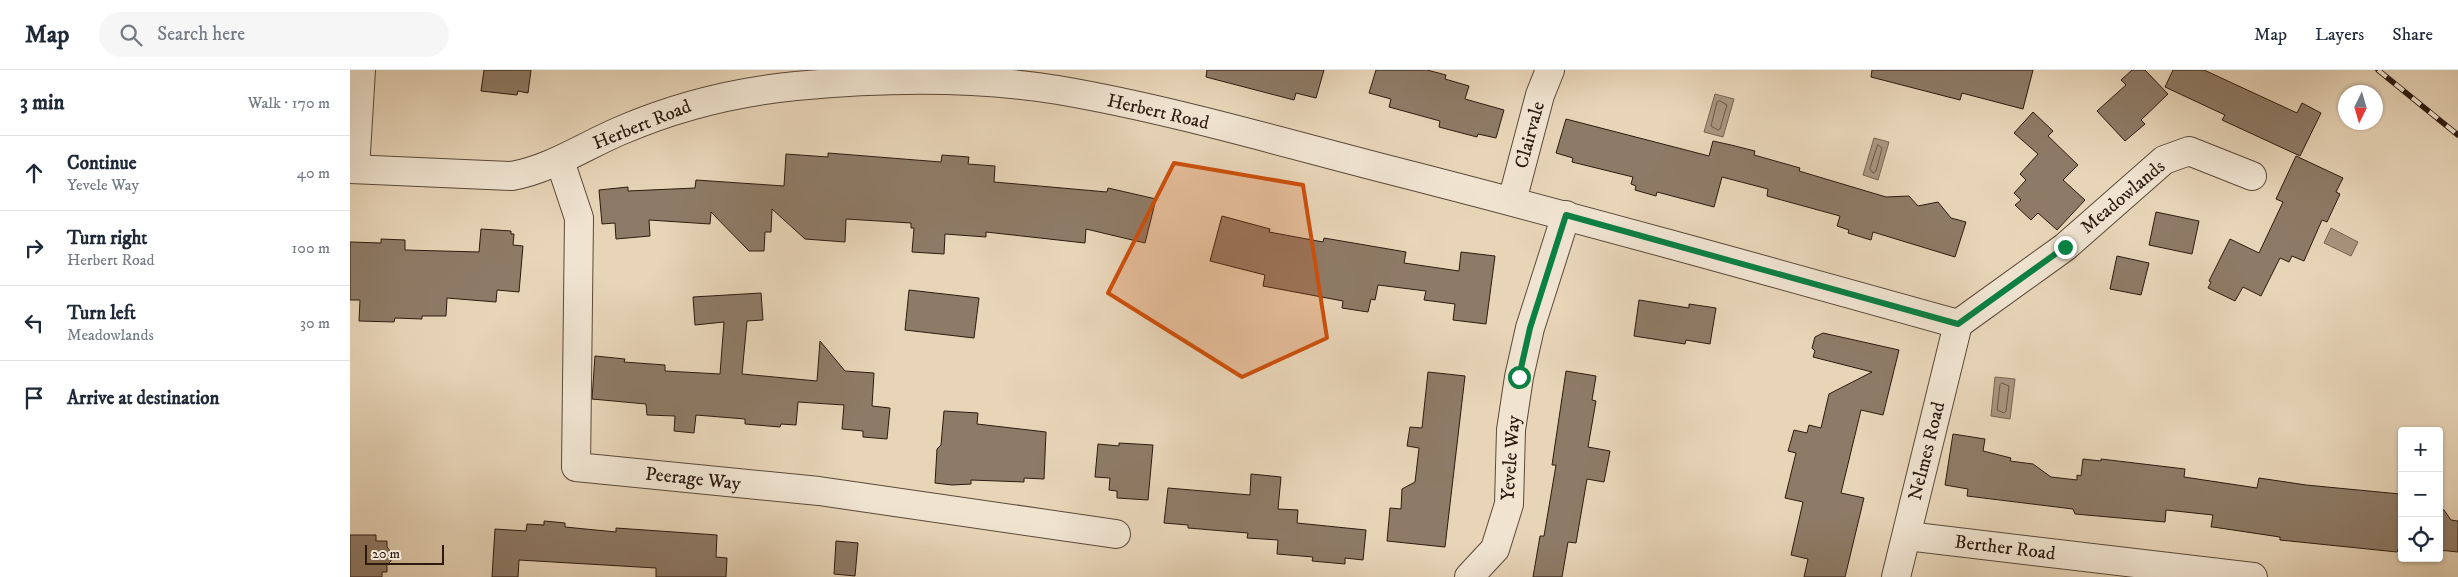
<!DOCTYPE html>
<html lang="en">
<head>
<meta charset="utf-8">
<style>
	body { margin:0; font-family:"IM FELL DW Pica",serif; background:#f6f6f7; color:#1f2937 }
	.controls { position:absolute; right:15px; bottom:15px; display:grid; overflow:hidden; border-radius:5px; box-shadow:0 1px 4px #0004 }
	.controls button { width:45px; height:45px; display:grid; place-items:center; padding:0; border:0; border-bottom:1px solid #e0e1e3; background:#fff; color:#1f2937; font:25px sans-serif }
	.compass { position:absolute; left:1988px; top:15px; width:45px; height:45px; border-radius:50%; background:#fff; box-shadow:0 1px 4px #0004; rotate:185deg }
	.scale { position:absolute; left:15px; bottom:12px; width:79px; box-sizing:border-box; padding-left:5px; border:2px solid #2c1a10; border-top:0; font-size:14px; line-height:18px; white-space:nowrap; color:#2c1a10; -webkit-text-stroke:4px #f0e4d1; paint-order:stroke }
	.stop { position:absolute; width:15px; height:15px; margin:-11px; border:4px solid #0b8043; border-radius:50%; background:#fff }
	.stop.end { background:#0b8043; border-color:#fff; box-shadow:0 1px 5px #0008 }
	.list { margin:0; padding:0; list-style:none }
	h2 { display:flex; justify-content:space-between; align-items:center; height:65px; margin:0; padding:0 20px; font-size:21px }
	h2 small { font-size:16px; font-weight:400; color:#747a83 }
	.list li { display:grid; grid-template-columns:32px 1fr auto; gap:15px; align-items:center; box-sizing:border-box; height:75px; padding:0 20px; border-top:1px solid #e0e1e3 }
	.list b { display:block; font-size:19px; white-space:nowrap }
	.list p { margin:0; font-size:16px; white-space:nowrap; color:#747a83 }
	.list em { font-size:16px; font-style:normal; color:#747a83 }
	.icon { flex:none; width:28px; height:28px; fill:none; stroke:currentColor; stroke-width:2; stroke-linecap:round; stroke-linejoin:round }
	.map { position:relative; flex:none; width:2108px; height:507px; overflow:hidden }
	header { display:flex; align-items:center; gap:30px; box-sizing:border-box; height:70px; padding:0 25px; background:#fff; border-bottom:1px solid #e0e1e3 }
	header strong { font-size:24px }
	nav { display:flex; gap:28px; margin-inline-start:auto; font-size:18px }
	.search { width:350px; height:45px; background:#f6f6f7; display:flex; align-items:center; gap:12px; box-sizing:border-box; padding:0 18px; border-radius:28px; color:#747a83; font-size:19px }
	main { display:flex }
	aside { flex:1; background:#fff }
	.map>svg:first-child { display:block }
</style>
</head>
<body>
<header>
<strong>Map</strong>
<div class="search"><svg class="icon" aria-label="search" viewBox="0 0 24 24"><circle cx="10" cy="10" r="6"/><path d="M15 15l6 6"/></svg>Search here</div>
<nav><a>Map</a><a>Layers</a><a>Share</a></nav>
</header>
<main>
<aside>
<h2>3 min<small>Walk · 170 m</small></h2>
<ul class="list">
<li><svg class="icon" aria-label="ahead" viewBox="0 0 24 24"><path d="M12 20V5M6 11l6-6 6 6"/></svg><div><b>Continue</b><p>Yevele Way</p></div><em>40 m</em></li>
<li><svg class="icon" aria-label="right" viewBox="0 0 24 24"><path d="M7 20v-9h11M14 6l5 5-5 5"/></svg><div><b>Turn right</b><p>Herbert Road</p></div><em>100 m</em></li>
<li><svg class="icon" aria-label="left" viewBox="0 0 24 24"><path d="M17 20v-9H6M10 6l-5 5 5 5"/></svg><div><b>Turn left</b><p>Meadowlands</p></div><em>30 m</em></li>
<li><svg class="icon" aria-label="arrive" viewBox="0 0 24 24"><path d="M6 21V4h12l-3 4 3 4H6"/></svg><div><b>Arrive at destination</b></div></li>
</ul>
</aside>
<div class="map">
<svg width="2108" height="507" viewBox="0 0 2108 507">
	<rect width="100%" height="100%" fill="#e8d5b8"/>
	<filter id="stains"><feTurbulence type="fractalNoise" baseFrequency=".004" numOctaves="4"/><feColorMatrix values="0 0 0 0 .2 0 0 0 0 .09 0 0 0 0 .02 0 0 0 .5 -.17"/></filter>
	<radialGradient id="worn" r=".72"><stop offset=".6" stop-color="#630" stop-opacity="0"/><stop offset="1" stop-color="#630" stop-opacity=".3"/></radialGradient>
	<g fill="#a8957f" stroke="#766453">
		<path d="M1365,24L1384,29L1373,67L1354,62Z"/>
		<path d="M1524,68L1539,72L1528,110L1513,105Z"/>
		<path d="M1981,158L2008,172L2001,186L1974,173Z"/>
		<path d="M1645,307L1665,309L1660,349L1641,346Z"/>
	</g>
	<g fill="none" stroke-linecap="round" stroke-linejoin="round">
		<g stroke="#6a5848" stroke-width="1">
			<path d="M1370,31L1377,35L1370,59L1368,60L1361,56L1367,32Z"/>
			<path d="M1528,75L1532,78L1526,101L1523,103L1520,99Z"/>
			<path d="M1652,313L1659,316L1656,341L1654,343L1647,340L1650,315Z"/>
		</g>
	</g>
	<g fill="#8e7b67" stroke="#2c1a10">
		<path d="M134,0H181L178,23L168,21L167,25L131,21Z"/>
		<path d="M857,0H974L966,28L946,23L944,30L856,7Z"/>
		<path d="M1026,0H1077L1096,5L1095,9L1119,16L1115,29L1154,40L1146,68L1128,64L1127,67L1089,57L1090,51L1039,37L1041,29L1019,23Z"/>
		<path d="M1522,0H1683L1673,39L1612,23L1610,30L1521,7Z"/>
		<path d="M1782,0H1795L1818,24L1791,50L1795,54L1775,71L1747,41L1776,15L1771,10Z"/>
		<path d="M1823,0H1854L1947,43L1952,33L1971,43L1950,86L1872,50L1875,45L1815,17Z"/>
		<path d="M1683,42L1703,61L1698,66L1728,95L1713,110L1735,130L1707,160L1688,143L1681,150L1665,135L1671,130L1664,123L1676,110L1670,104L1688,84L1664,63Z"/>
		<path d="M1216,49L1359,86L1363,71L1381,75L1405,81L1404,85L1450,98L1449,101L1536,127L1559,126L1568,136L1588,132L1601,148L1616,152L1605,187L1523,162L1521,170L1498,163L1499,160L1487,156L1490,146L1417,126L1418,119L1372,107L1364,137L1307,122L1306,126L1285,120L1286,116L1281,114L1283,107L1222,92L1223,88L1206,83Z"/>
		<path d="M478,83L591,92L592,85L619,87L618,94L645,96L644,112L757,122L758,118L806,129L795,173L736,159L735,173L636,162V167L595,164L594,184L562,182L564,158H561V153L496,149L495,172L455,169L422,139L421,162H415L414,181H399L361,142L360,154L299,150L300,166L266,169L265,153L252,154L249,120L278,117V121L345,118L346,110L434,116L436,84L478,87Z"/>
		<path d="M1946,86L1993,108L1986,122L1990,124L1977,152L1972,150L1954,191L1942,186L1939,192L1930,188L1911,226L1893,217L1885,231L1858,218L1861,212L1859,211L1880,169L1909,183L1933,132L1926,129Z"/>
		<path d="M1806,142L1849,151L1842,184L1799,175Z"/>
		<path d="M872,146L920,159L919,162L973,172L974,168L1056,182L1054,193L1109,201L1111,182L1145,186L1136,254L1103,250L1105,234L1074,230L1076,221L1028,215L1025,230L1021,229L1018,242L992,238L993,231L913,216L915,205L860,191Z"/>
		<path d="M131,159L161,161V164H164L163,175L173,176L169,222L147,220L146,232L97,228L96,246H72V249L45,248L44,252L9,251L10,230H0V172L31,173V169L55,170V180L129,182Z"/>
		<path d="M1767,186L1799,193L1791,225L1760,219Z"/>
		<path d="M559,220L629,228L624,268L555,260Z"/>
		<path d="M411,223L413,250L397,251L392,304L467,311L470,271L495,301L524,303L522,336L540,338L537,369L513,367V361L492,359L494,335L448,332L446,355L431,354L430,357L395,354V349L346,345L344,363L324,361L325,346L297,345L296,334L242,329L245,286L275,289L274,292L315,295V301L370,304L374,252L345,255L343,227Z"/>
		<path d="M1289,230L1339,238V234L1366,238L1360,274L1336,270L1335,274L1284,266Z"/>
		<path d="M1473,263L1549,280L1533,345L1511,340L1491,423L1514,428L1495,507H1454L1458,489L1441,485L1453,432L1435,428L1446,383L1438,381L1444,360L1457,363L1459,355L1471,358L1479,324L1522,302L1463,287L1465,281L1462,278L1465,267Z"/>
		<path d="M1216,301L1246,306L1242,330L1246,331L1238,377L1260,381L1254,412L1237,409L1226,473L1218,472L1212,507H1183L1190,466H1194L1206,395H1202Z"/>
		<path d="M1078,302L1115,306L1095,477L1037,471L1040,438L1051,439L1052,419L1065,412L1069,378L1057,376L1060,357L1072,358Z"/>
		<path d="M594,341L628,343L627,354L696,362L694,409L674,408V412L621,410V414L602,415L585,413L587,379L591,375Z"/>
		<path d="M1603,364L1635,369L1633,381L1661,388L1660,391L1683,394L1701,407L1727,410V405L1731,406L1733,389L1751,391V389L1835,399L1834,407L1907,418L1909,408L1956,415L2050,424L2052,477L2051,479H2048L2047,482L1930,470V467L1863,457H1861L1863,445L1816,440L1815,452L1725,444L1723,439L1617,426L1618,419L1595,415Z"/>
		<path d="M769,373L803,375L798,430L767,428V421L759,420L760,408L745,407L748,374L769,376Z"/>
		<path d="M901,404L931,407L928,439L948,440L947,453L1016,460L1013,490L995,488V494L962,491L963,487L927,484L928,470L897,468L898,463L838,458V455L814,453L818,418L900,425Z"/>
		<path d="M2089,439L2094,440L2101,450L2108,451V482L2089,480Z"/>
		<path d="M194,451L215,453V457L266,462V458L367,465L366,487L377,488L376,507H306V498L169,490L168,507H142L145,459L176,461L177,454L194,455Z"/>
		<path d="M0,465H26V471H37V477L41,482V491L37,495V502H32V507H0Z"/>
		<path d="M486,471L508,473L505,506L484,504Z"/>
	</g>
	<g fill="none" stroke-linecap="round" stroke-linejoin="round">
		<defs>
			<g id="minor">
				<path d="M210,91L229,148L226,397L469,421L766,464"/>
				<path d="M0,99L162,106C203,98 234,76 272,60C328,36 385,22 446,16C532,8 622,6 708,20C819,39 927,71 1036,99C1228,148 1418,201 1608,254"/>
				<path d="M5,99L11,0"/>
				<path d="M1162,131L1190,25L1200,0"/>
				<path d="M1608,254L1715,177L1814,90L1839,81L1902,106"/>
				<path d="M1557,466L1903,507"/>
				<path d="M1119,507L1145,479L1159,434L1161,360L1169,307L1180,258L1216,145"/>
				<path d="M1546,507L1608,254"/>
			</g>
		</defs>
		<use href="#minor" stroke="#5b493a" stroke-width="30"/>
		<use href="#minor" stroke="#f0e4d1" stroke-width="28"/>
		<defs>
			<path id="rail" d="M2028,0L2108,65"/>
		</defs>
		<use href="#rail" stroke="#2c1a10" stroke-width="5.5"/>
		<use href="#rail" stroke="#f0e4d1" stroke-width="4" stroke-dasharray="11" stroke-linecap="butt"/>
	</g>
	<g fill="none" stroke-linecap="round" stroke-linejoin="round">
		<path stroke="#0b8043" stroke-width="6" d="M1169,307L1180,258L1216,145L1608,254L1715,177"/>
	</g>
	<path fill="#cc500d" fill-opacity="0.2" stroke="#cc500d" stroke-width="4" stroke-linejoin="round" d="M824,93L953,115L977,268L892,307L758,223Z"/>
	<g text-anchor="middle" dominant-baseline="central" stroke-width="4" stroke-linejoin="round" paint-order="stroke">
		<g font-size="19" fill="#2c1a10" stroke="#f0e4d1">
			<text transform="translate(808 42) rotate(13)">Herbert Road</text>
			<text transform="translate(292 55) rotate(-22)">Herbert Road</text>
			<text transform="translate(1180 65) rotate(-75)">Clairvale</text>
			<text transform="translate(1773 127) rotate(-40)">Meadowlands</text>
			<text transform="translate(1577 381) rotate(-76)">Nelmes Road</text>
			<text transform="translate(1161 388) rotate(-86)">Yevele Way</text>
			<text transform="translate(343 409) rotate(6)">Peerage Way</text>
			<text transform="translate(1655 478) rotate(7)">Berther Road</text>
		</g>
	</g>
	<rect width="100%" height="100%" filter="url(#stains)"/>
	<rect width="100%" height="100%" fill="url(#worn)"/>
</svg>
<div class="controls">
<button>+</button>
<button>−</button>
<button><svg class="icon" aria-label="locate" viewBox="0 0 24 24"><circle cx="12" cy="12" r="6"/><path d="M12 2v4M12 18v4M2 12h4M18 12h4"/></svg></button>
</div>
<svg class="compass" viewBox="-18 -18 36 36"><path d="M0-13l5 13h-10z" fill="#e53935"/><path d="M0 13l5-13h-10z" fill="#747a83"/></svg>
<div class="scale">20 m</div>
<div class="stop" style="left:1169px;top:307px"></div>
<div class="stop end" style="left:1715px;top:177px"></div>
</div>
</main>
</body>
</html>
